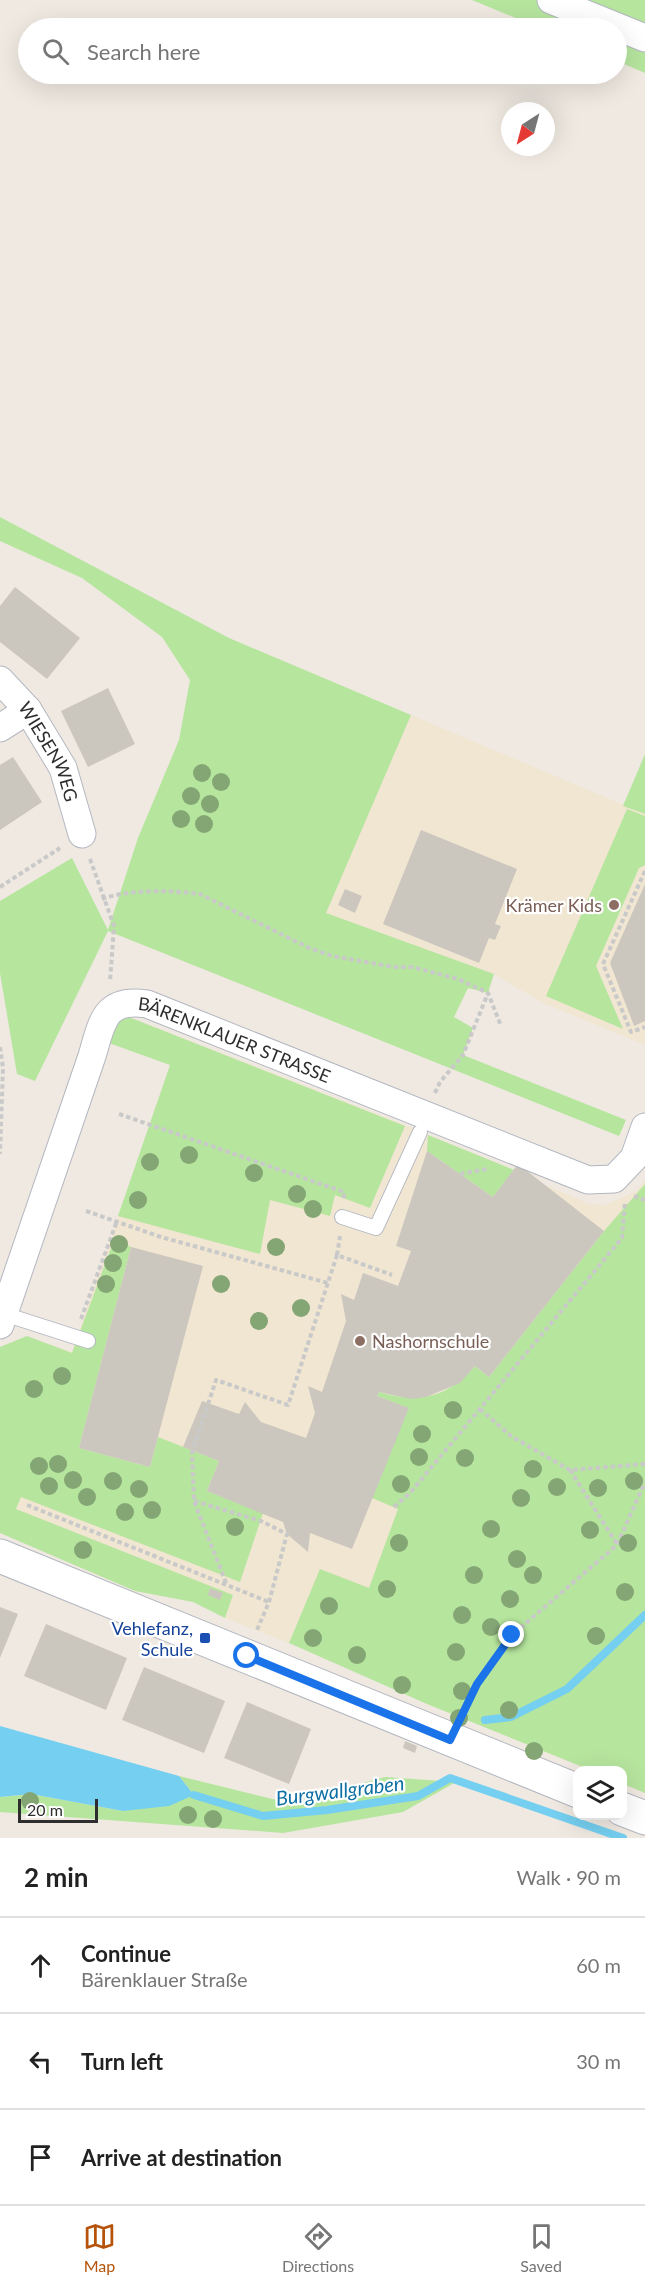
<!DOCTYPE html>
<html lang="en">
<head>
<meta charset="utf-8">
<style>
	body { margin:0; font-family:Lato,sans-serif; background:#f6f6f6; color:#222 }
	.controls { position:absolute; right:18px; bottom:18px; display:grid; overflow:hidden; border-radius:12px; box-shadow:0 6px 24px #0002 }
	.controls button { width:54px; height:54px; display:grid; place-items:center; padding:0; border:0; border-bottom:2px solid #e0e0e0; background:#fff; color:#222; font:30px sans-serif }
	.compass { position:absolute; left:501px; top:102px; width:54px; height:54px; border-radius:50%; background:#fff; box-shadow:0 6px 24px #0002; rotate:216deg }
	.scale { position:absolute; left:18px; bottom:15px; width:80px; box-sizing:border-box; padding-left:6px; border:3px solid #2e2e2e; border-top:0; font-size:16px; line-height:21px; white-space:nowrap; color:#2e2e2e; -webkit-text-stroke:4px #fff; paint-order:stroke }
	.stop { position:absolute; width:18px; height:18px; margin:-14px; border:4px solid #1a73e8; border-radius:50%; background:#fff }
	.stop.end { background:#1a73e8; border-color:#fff; box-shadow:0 2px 6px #0008 }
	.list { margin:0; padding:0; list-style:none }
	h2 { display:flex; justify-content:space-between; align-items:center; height:78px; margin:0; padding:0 24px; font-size:26px }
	h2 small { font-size:20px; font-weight:400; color:#767676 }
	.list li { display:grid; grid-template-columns:39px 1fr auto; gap:18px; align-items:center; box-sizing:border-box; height:96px; padding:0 24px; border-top:2px solid #e0e0e0 }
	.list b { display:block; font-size:22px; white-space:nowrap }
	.list p { margin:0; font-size:20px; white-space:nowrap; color:#767676 }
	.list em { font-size:20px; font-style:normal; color:#767676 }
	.icon { flex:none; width:33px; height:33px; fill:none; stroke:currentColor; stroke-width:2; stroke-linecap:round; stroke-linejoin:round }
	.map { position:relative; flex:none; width:645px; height:1838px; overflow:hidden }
	.search { position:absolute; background:#fff; box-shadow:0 6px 24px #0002; left:18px; right:18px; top:18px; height:66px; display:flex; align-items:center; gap:15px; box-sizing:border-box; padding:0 21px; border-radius:33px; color:#767676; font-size:22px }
	.sheet { height:366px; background:#fff }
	nav { display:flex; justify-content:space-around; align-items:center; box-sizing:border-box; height:84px; border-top:2px solid #e0e0e0; background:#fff; font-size:16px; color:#767676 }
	nav a { display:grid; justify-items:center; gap:3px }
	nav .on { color:#b45309 }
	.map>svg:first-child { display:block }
</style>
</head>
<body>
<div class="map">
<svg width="645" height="1838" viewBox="0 0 645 1838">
	<rect width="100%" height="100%" fill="#efe9e1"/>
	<g fill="#f0e6d1">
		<path d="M411,715L645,814V1045L543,1003L494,974L325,913Z"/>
		<path d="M121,1014L405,1125L513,1170L518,1164L543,1184L589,1204L606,1205L636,1191L645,1180V1415L428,1617L298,1620L289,1643L225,1618L233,1596L0,1503V1381L11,1345L27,1336L72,1352L170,1065Z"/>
	</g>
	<g fill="#b6e59e">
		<path d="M472,0H645V73L617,61L616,28H540Z"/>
		<path d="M0,517L229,638L411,715L326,913L494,974L488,993L468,988L454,1017L473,1028L463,1055L626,1120L619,1136L108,931L35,1081L17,1074L0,973V901L72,858L108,930L138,838L179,740L190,680L162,637L82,578L0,541Z"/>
		<path d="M645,754V814L623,806Z"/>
		<path d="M627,809L645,816V865L639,868L596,966L623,1029L546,996Z"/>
		<path d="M121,1014L405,1126L370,1208L335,1195L330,1216L270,1200L260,1254L118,1216L170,1065L106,1042Z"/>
		<path d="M428,1135L514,1170L493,1197L427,1151Z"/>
		<path d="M645,1184V1793L623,1784L622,1770H590L427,1704L289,1643L320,1569L369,1588L398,1509L372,1498L408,1408L377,1396L379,1392C419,1404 447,1398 475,1366L489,1377L604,1231Z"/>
		<path d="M114,1240L131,1247L79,1448L150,1467L158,1437L219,1461L207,1491L263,1513L240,1582L21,1497L16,1509L233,1595L225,1618L193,1602L135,1591L0,1533V1347L27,1336L72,1353Z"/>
		<path d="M179,1776L289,1803L385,1777L456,1782L403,1812L283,1833L0,1812V1797L31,1794L123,1811L194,1795Z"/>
	</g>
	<path fill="#75cff0" d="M0,1726L179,1776L194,1795L169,1806L123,1811L31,1794L0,1797Z"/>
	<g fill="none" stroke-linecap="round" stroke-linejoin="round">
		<g stroke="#75cff0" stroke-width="8">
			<path d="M485,1720L511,1717L567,1689L645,1615"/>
			<path d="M194,1795L263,1816L327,1810L418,1796L450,1778L623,1838"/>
		</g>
	</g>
	<g fill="#cbc7bf">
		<path d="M15,587L80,638L47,679L0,642V606Z"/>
		<path d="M108,688L135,744L88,767L61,711Z"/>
		<path d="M13,757L42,802L0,830V765Z"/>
		<path d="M421,830L517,869L495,924L501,926L495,940L489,938L479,963L383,924Z"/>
		<path d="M645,884V1021L634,1026L610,963Z"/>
		<path d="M345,889L362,896L355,913L338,905Z"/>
		<path d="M427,1151L493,1197L518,1164L604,1231L489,1377L475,1366L460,1383L426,1397L411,1399L379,1392L377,1396L409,1408L352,1549L310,1533L308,1552L287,1534L283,1522L207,1491L219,1461L183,1447L202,1401L239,1414L245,1402L261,1422L306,1438L315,1413L308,1386L322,1392L346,1321L341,1294L354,1300L363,1273L398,1286L411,1251L396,1246Z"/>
		<path d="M131,1247L203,1266L150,1467L79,1448Z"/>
		<path d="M210,1588L223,1593L220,1600L208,1595Z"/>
		<path d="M0,1607L18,1614L0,1658Z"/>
		<path d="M46,1624L127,1658L106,1710L24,1676Z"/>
		<path d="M144,1667L225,1701L204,1753L122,1720Z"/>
		<path d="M247,1702L311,1729L289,1784L224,1758Z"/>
		<path d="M405,1741L417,1746L415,1753L403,1748Z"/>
	</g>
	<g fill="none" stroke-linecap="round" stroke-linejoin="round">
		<defs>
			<g id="lane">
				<path d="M342,1217L376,1228L420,1132"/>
				<path d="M4,1314L88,1341"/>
			</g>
			<g id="street">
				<path d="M551,0L645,38"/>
				<path id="s1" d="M0,680L28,710L63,768L82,834"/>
				<path d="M0,728L28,710"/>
				<path id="s2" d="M0,1325L92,1056C102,1023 104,997 147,1004L588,1180L614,1179L634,1158L645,1127"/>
			</g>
			<g id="secondary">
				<path d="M0,1556L578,1791"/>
				<path d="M622,1809L645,1818"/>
			</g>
		</defs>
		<use href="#lane" stroke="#b4b7c1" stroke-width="16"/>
		<use href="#street" stroke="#b4b7c1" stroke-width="29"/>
		<use href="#secondary" stroke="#b4b7c1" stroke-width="35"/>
		<g stroke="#c9c9c9" stroke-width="4" stroke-dasharray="4.5 3" stroke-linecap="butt">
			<path d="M90,859L114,926L110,982"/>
			<path d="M645,871L603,964L631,1032L645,1027"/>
			<path d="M0,887L60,848"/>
			<path d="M102,899C129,889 172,890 200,894L309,948L332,956L394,967H412L458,979L488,993L501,1026"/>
			<path d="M0,1047L3,1068L0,1154"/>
			<path d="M435,1093L440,1082L463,1055L488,993"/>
			<path d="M119,1114L344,1192V1199"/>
			<path d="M460,1174L487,1169"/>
			<path d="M634,1196L645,1200"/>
			<path d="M86,1211L161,1237L328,1283"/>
			<path d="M337,1255L340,1236"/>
			<path d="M81,1319L117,1221"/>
			<path d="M480,1409L511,1436L570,1470L645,1464"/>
			<path d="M570,1470L617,1544"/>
			<path d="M194,1501L261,1521L287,1534L269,1602L257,1630"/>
			<path d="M27,1505L269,1602"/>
			<path d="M394,1507L410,1493L622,1238L625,1202"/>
			<path d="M226,1583L194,1501L192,1453L216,1380L288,1405L337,1255L392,1275"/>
			<path d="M462,1714L477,1684L512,1635L617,1545L645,1482"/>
		</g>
		<use href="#lane" stroke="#fff" stroke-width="14"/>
		<use href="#street" stroke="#fff" stroke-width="27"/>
		<use href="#secondary" stroke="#fff" stroke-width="33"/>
	</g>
	<g fill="#84a574">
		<circle cx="202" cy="773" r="9"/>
		<circle cx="221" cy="782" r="9"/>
		<circle cx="191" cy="796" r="9"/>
		<circle cx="210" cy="804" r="9"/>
		<circle cx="181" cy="819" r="9"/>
		<circle cx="204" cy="824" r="9"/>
		<circle cx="189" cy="1155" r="9"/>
		<circle cx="150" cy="1162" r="9"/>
		<circle cx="254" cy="1173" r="9"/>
		<circle cx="297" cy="1194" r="9"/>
		<circle cx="138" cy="1200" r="9"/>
		<circle cx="313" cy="1209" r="9"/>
		<circle cx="119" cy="1244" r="9"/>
		<circle cx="276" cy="1247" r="9"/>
		<circle cx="113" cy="1263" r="9"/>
		<circle cx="106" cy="1284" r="9"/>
		<circle cx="221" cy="1284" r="9"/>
		<circle cx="301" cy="1308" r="9"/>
		<circle cx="259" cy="1321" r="9"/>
		<circle cx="62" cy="1376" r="9"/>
		<circle cx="34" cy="1389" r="9"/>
		<circle cx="453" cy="1410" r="9"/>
		<circle cx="422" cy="1434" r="9"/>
		<circle cx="419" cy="1457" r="9"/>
		<circle cx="465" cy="1458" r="9"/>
		<circle cx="58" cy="1464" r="9"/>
		<circle cx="39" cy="1466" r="9"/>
		<circle cx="533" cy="1469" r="9"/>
		<circle cx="73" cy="1480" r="9"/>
		<circle cx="113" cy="1481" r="9"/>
		<circle cx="634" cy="1481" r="9"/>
		<circle cx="401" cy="1484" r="9"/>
		<circle cx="49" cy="1486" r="9"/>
		<circle cx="557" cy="1487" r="9"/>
		<circle cx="598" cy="1488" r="9"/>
		<circle cx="139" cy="1489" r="9"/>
		<circle cx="87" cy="1497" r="9"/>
		<circle cx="521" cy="1498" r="9"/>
		<circle cx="152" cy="1510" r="9"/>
		<circle cx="125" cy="1512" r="9"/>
		<circle cx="235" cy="1527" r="9"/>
		<circle cx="491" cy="1529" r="9"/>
		<circle cx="590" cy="1530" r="9"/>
		<circle cx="399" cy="1543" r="9"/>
		<circle cx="628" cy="1543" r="9"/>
		<circle cx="83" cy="1550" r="9"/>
		<circle cx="517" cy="1559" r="9"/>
		<circle cx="474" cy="1575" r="9"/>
		<circle cx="533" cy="1575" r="9"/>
		<circle cx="387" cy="1589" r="9"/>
		<circle cx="625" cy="1592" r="9"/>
		<circle cx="510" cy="1599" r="9"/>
		<circle cx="329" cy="1606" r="9"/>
		<circle cx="462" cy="1615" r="9"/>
		<circle cx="491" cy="1627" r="9"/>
		<circle cx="596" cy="1636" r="9"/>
		<circle cx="313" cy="1638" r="9"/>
		<circle cx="456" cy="1652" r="9"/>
		<circle cx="357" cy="1655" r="9"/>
		<circle cx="402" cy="1685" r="9"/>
		<circle cx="462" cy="1691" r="9"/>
		<circle cx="509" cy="1710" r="9"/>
		<circle cx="459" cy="1718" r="9"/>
		<circle cx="534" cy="1751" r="9"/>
		<circle cx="30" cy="1801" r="9"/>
		<circle cx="188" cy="1815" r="9"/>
		<circle cx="213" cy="1819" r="9"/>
	</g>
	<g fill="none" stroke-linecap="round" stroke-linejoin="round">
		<path stroke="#1a73e8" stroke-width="8" d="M247,1656L450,1740L477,1684L512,1635"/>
	</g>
	<g fill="#8d6e63" stroke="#fff" stroke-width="2">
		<circle cx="614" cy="905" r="6"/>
		<circle cx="360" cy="1341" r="6"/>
	</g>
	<rect fill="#1a4fb4" stroke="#fff" stroke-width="2" x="199" y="1632" width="12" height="12" rx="3"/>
	<g text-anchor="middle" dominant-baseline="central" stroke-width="4.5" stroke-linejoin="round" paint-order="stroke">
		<g font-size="18" fill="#2e2e2e" stroke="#fff">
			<text stroke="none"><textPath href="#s1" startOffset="88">WIESENWEG</textPath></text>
			<text stroke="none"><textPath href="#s2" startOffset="466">BÄRENKLAUER STRASSE</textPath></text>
		</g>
		<g font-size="18" fill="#785e54" stroke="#fff" text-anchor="end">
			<text x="602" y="905">Krämer Kids</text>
			<text x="372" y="1341" text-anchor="start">Nashornschule</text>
		</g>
		<g font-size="18" fill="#164399" stroke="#fff" text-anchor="end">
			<text x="193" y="1628">Vehlefanz,<tspan x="193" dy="21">Schule</tspan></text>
		</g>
		<g font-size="20" font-style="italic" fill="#0d6fa3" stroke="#fff">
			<text transform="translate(340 1790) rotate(-7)">Burgwallgraben</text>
		</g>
	</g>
</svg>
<div class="controls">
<button><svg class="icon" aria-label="layers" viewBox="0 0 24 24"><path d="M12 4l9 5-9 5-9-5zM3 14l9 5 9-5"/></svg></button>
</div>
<svg class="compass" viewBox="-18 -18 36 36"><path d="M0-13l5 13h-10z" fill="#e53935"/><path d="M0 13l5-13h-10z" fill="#767676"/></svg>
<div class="scale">20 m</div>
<div class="stop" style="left:247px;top:1656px"></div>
<div class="stop end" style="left:512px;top:1635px"></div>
<div class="search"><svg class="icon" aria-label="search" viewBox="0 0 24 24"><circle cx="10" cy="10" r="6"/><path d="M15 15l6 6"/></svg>Search here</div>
</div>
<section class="sheet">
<h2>2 min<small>Walk · 90 m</small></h2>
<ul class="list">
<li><svg class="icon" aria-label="ahead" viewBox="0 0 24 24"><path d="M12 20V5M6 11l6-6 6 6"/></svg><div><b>Continue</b><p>Bärenklauer Straße</p></div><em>60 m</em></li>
<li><svg class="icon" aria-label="left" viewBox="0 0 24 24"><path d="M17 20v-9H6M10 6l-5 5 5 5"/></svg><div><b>Turn left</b></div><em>30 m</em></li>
<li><svg class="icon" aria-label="arrive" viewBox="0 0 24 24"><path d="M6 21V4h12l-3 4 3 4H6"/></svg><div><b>Arrive at destination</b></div></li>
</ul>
</section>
<nav>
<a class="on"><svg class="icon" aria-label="map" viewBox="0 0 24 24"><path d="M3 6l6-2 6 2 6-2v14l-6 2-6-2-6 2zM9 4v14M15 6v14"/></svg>Map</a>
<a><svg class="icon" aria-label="directions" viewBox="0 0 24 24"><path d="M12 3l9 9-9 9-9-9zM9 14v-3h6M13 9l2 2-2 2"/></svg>Directions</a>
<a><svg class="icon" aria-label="saved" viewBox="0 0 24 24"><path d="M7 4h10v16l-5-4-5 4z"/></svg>Saved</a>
</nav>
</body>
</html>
